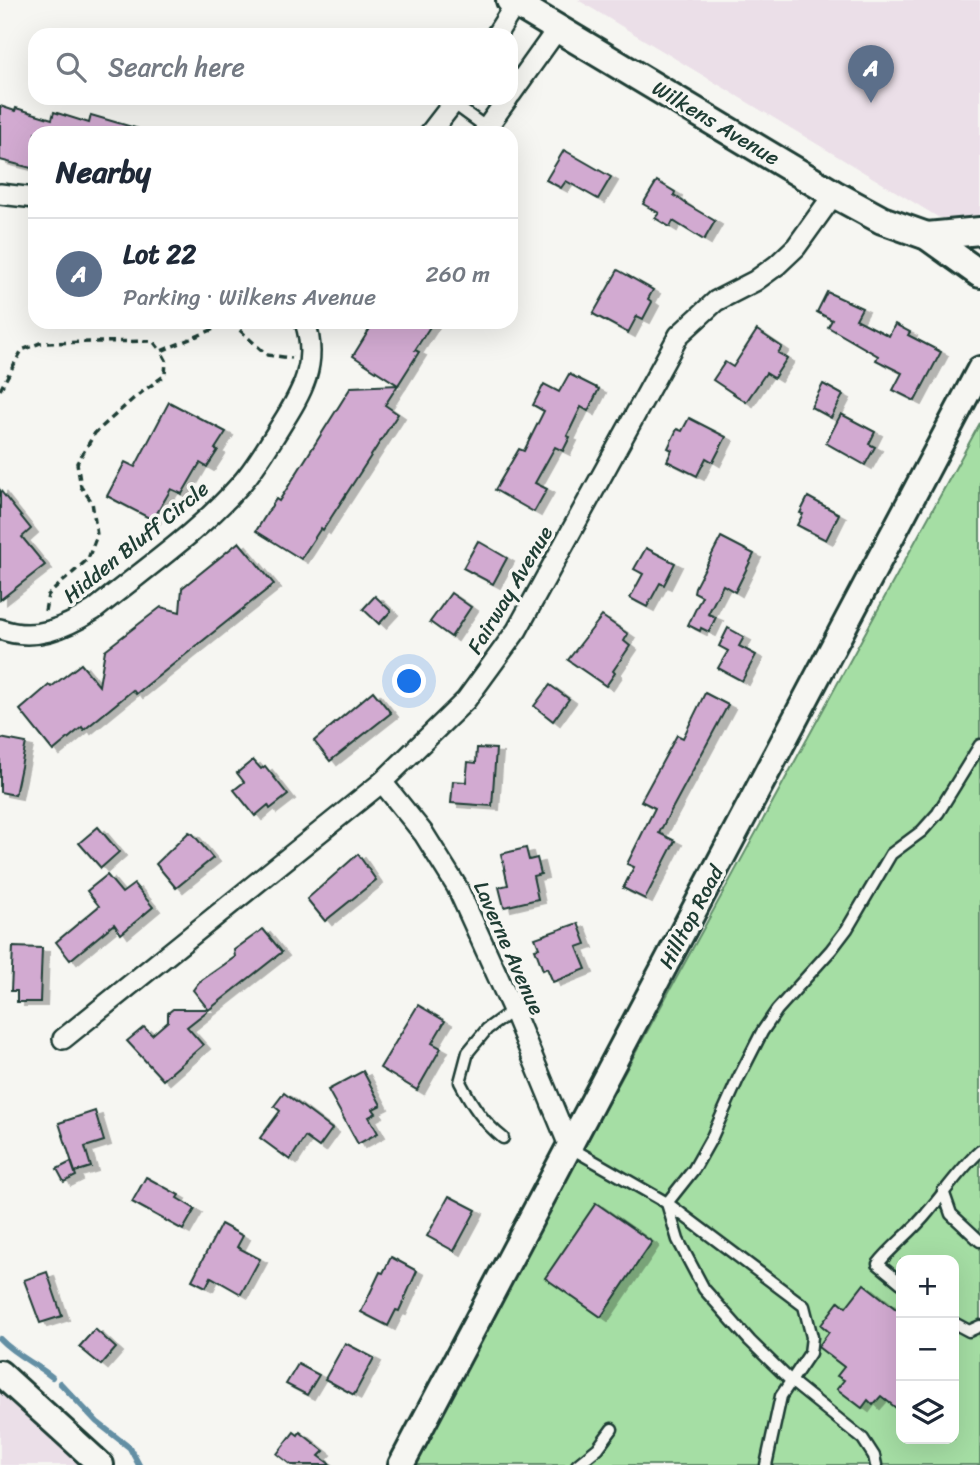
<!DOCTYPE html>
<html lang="en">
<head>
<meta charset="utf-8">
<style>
	body { margin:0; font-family:Sriracha,sans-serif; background:#f6f6f7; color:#1f2937 }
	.controls { position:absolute; right:21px; bottom:21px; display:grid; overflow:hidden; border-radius:14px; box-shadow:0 7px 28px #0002 }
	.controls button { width:63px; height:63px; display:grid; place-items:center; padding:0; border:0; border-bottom:2px solid #e0e1e3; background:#fff; color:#1f2937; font:35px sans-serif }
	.you { position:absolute; left:410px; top:682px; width:24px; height:24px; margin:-18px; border:5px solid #fff; border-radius:50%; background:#1a73e8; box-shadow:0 0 0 10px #1a73e833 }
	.badge { display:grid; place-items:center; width:46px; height:46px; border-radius:50%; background:#d1495b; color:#fff; font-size:23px; font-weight:700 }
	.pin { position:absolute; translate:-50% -58px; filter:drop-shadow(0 2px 4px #0008) }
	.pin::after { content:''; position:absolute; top:37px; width:24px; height:21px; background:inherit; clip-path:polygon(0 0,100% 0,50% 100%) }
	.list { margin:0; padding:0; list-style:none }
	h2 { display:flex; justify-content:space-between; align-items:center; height:91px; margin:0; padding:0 28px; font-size:30px }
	h2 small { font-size:23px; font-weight:400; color:#747a83 }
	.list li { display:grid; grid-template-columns:46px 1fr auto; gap:21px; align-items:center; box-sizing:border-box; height:112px; padding:0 28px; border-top:2px solid #e0e1e3 }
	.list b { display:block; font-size:26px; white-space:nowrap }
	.list p { margin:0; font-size:23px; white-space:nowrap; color:#747a83 }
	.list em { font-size:23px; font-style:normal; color:#747a83 }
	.icon { flex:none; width:38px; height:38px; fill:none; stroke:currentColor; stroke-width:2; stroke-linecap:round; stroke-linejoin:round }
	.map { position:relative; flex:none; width:980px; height:1465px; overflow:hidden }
	.search { position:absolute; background:#fff; box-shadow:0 7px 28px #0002; left:28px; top:28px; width:490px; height:77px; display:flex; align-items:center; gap:18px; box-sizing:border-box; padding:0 24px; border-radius:21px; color:#747a83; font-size:26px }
	.panel { position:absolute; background:#fff; box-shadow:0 7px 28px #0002; left:28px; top:126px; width:490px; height:203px; border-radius:21px }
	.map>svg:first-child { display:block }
</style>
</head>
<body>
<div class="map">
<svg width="980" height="1465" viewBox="0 0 980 1465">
	<defs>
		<filter id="shadow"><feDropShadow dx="7" dy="4" stdDeviation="0" flood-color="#0004"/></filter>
	</defs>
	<rect width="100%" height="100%" fill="#f6f6f2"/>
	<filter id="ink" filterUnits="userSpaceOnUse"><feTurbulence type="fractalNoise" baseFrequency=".0143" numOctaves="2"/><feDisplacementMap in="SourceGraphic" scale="14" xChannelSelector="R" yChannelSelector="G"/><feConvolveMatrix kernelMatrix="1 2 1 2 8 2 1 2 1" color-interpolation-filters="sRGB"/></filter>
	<g filter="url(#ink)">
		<g fill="#ebdfe8">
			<path d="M578,0H980V220L956,221L938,217Z"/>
			<path d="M0,1391L83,1465H0Z"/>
		</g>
		<path fill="#a5dea4" stroke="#628e6c" stroke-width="2" fill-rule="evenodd" d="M980,423V1465H410ZM901,1260H954V1439H901Z"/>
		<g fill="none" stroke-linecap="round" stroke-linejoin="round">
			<g stroke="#638fa4" stroke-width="6">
				<path d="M0,1339C15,1355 35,1363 52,1377"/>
				<path d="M60,1383L97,1422L130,1448L139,1465"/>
			</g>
		</g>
		<g fill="#d2aad1" stroke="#1f3d34" stroke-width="2" filter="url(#shadow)">
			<path d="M0,106L15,111L16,108L52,119L54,112L89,123L91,115L139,129V133H35V169L0,160Z"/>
			<path d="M564,150L611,177L598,199L566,181L561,188L546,180Z"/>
			<path d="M657,181L675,192L674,195L688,205L715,221L704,240L673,221L670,227L655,218L659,213L643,204Z"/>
			<path d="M618,270L653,290L648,299L652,302L643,319L637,316L628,333L593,314Z"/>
			<path d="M827,292L862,308L856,319L889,336L895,324L910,332L908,335L941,352L915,401L893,390L902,373L876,360L878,356L828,327L832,320L817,312Z"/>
			<path d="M374,322H433L415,350L419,352L398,385L353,356Z"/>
			<path d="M757,330L782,347L778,353L787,358L774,378L766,373L746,402L713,380L725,362L733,367Z"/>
			<path d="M569,374L599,389L588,411L581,407L567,436L570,437L563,451L555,447L535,483L547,489L534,512L495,490L519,449L524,451L544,411L533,405L544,384L559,392Z"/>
			<path d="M823,384L843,395L831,418L811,407Z"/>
			<path d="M398,385L385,405L398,414L323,530L321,528L301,559L256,531L276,499L279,501L351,387Z"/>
			<path d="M169,402L226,432L215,449L218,450L207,467L200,463L182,494L171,489L153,520L107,496L125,462L135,467Z"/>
			<path d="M841,414L875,432L869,444L875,447L865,465L826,443Z"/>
			<path d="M689,418L726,437L713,462L706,458L697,476L667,461L672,450L668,448L677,429L682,431Z"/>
			<path d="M0,490L31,529L22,537L45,565L0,600Z"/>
			<path d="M808,497L839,514L826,540L797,525L803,514L800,513Z"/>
			<path d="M721,537L754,554L735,592L723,585L708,614L716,617L709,632L701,628L700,631L688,625L702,596L694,592L695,587Z"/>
			<path d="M478,541L507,558L493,584L463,568Z"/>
			<path d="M239,542L274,584L136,694L133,690L84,730L82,727L53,751L20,710L49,685L51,687L81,664L99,686L105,650L161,607L180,612L182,588Z"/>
			<path d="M646,548L675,563L664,585L660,583L647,607L630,598L643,574L634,569Z"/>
			<path d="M451,593L471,607L451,637L430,622Z"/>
			<path d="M375,596L391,611L379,624L363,609Z"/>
			<path d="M602,616L628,634L624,641L630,646L613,671L615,673L606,686L568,660Z"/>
			<path d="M728,628L744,637L739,646L756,655L742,681L718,668L728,651L719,646Z"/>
			<path d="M550,685L569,699L553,721L534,706Z"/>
			<path d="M373,691L391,713L330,761L314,741Z"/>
			<path d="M705,693L728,705L659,833L675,841L645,899L623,888L634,867L627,864L655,808L641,801L677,735L683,738Z"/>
			<path d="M0,738L26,743L15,795L0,792Z"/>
			<path d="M477,748L496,749L492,806L451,803L453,781L466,782L468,762L476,763Z"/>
			<path d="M253,760L261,769L265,766L288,795L270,809L268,805L255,816L234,790L244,782L237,773Z"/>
			<path d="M98,827L119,852L101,868L79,843Z"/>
			<path d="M189,832L193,834L213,858L176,888L156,864Z"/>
			<path d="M526,848L529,860L537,858L541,874L533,876L538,899L504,907L499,887L508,885L501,854Z"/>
			<path d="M358,854L376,880L325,921L307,899Z"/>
			<path d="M107,875L122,893L134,884L153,907L121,934L114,924L70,960L56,942L99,906L87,891Z"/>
			<path d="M578,923L586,944L577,947L586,969L553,982L547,968L543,970L535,949L539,948L535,938Z"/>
			<path d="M263,929L282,952L187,1027L203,1045L163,1080L127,1041L144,1027L152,1035L168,1021V1013L173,1009H208L193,990L199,982L235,957L234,950Z"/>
			<path d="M13,947L42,948L40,1002H17V991H11Z"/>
			<path d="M418,1005L445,1021L432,1043L441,1048L417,1090L380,1068Z"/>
			<path d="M363,1071L381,1105L373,1109L376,1113L369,1117L378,1133L358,1144L328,1090Z"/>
			<path d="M284,1093L332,1129L319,1147L305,1137L290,1160L260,1138L280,1111L274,1106Z"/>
			<path d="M95,1111L104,1141L85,1147L91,1167L75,1172L59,1123Z"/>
			<path d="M71,1162L76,1176L64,1182L57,1169Z"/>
			<path d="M146,1177L179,1195L177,1198L195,1209L183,1230L132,1202Z"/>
			<path d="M449,1196L476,1210L454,1251L427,1236Z"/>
			<path d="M596,1203L652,1242L601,1317L545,1278Z"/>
			<path d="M221,1224L243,1236L237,1247L260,1259L241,1294L211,1277L206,1287L192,1280Z"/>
			<path d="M391,1257L417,1271L399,1311L396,1310L388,1326L361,1312L380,1272L383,1273Z"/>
			<path d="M47,1272L62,1316L40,1323L24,1280Z"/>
			<path d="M864,1284L901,1313V1412L881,1396L873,1405L868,1400L862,1408L837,1389L844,1380L837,1376L844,1367L818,1347L829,1332L821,1325L839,1301L846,1307Z"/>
			<path d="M95,1329L116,1348L101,1365L79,1347Z"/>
			<path d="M345,1343L374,1358L354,1395L325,1379Z"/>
			<path d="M298,1364L319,1375L307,1395L286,1384Z"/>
			<path d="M294,1432L298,1435L300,1432L324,1451L319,1456L331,1465H291L277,1454Z"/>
		</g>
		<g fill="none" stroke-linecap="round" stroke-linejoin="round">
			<defs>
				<g id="service">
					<path d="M454,104L487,128"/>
					<path d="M503,1138C483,1122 472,1105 460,1082L468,1052L487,1029L513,1010"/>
					<path d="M571,1148L667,1203L804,1306L812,1337L810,1353L781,1396L766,1465"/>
					<path d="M943,1191L951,1214L980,1241"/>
					<path d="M901,1283L878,1264C892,1246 912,1232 927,1213C945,1192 959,1170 980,1151"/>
					<path d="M954,1323L969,1331L980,1326"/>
					<path d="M577,1465L598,1448L612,1429"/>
					<path d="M876,1465L874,1456L863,1439L791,1381L750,1341L704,1289L678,1240L667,1203L694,1169L712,1137L738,1079L762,1032L777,1010L831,950L847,929L891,854L922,831L938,813L980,745"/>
				</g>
				<g id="minor">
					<path d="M496,35L516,3"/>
					<path d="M511,94L558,28"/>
					<path d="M430,133L457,98"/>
					<path d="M483,133L508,98"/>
					<path d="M0,194L35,198"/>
					<path d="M0,629C34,642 65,628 94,610C143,570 199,532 241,484C256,467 268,446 280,427C302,392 319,364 305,322"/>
					<path d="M382,782L424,834L457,887L513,1010L570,1148"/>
					<path d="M63,1039L382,782L466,700L517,630L679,335L716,301L755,281L777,265L796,247L834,194"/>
				</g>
				<g id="tertiary">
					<path d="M0,1373L101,1465"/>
					<path d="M401,1465L980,369"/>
				</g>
				<g id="secondary">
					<path d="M510,0L834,194L882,220L927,236L980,274"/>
					<path d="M927,236L980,231"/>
				</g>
			</defs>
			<use href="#service" stroke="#1f3d34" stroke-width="15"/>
			<use href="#minor" stroke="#1f3d34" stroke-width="24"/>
			<use href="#tertiary" stroke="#1f3d34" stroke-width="30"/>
			<use href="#secondary" stroke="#1f3d34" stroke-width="32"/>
			<g stroke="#1f3d34" stroke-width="3.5" stroke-dasharray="7 5" stroke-linecap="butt">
				<path d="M231,322L267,355L292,358"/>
				<path d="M0,390L22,350L40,343L153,341L161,351L231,322"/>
				<path d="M45,611L48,595L88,559L97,535L92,502L81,487L77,463L95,433L133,399L165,375L166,360L161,351"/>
			</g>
			<use href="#service" stroke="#f6f6f2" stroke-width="10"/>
			<use href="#minor" stroke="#f6f6f2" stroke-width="19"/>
			<use href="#tertiary" stroke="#f6f6f2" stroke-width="24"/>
			<use href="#secondary" stroke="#f6f6f2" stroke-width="26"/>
		</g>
	</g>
	<g text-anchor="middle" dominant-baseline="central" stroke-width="7" stroke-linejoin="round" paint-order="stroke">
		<g font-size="21" fill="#1f3d34" stroke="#f6f6f2">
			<text transform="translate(716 123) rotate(31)">Wilkens Avenue</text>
			<text transform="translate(136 542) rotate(-39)">Hidden Bluff Circle</text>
			<text transform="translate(510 590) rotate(-59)">Fairway Avenue</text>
			<text transform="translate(691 917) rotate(-62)">Hilltop Road</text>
			<text transform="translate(509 948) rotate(66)">Laverne Avenue</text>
		</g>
	</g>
</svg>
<div class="controls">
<button>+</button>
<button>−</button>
<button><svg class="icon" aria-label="layers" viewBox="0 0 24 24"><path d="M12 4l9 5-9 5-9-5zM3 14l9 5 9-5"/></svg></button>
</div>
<div class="you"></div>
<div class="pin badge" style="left:871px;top:103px;background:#5c6f8a">A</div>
<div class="search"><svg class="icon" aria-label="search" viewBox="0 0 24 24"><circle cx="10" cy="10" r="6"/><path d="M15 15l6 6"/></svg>Search here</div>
<section class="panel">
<h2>Nearby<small></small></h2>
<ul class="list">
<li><span class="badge" style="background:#5c6f8a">A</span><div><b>Lot 22</b><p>Parking · Wilkens Avenue</p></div><em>260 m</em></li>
</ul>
</section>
</div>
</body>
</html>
